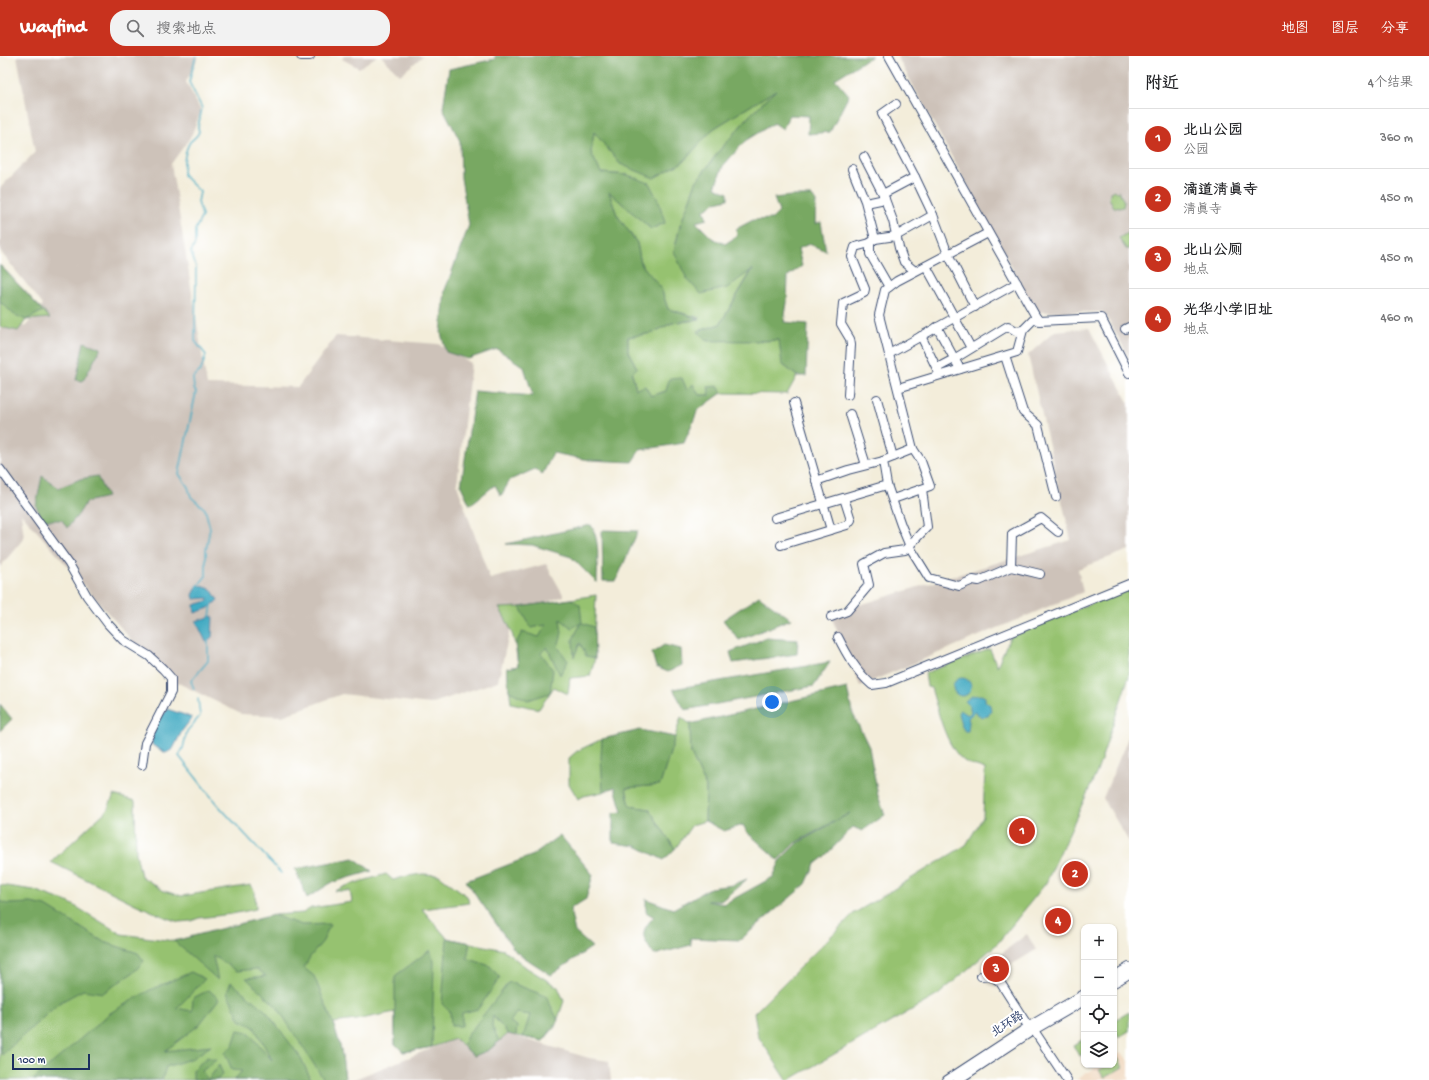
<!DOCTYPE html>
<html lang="zh">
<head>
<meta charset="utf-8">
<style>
	body { margin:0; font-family:"Gochi Hand","LXGW WenKai TC",sans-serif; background:#f2f2f2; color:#202124 }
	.controls { position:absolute; right:12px; bottom:12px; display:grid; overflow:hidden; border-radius:8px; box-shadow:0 1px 3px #0004 }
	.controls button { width:36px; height:36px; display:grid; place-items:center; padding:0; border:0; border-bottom:1px solid #e0e0e0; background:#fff; color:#202124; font:20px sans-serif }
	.scale { position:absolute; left:12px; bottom:10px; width:78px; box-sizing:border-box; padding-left:4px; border:2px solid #1b2f5e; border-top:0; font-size:11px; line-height:14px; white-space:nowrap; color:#1b2f5e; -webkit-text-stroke:3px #fff; paint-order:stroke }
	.you { position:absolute; left:772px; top:646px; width:14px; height:14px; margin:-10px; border:3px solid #fff; border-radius:50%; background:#1a73e8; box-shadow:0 0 0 6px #1a73e833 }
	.badge { display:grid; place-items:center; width:26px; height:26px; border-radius:50%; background:#c8321e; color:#fff; font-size:13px; font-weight:700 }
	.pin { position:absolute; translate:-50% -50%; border:2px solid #fff; box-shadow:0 1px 4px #0006 }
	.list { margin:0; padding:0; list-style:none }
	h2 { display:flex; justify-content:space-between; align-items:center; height:52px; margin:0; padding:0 16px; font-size:17px }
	h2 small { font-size:13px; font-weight:400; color:#757577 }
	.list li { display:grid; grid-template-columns:26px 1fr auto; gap:12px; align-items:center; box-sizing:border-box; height:60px; padding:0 16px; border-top:1px solid #e0e0e0 }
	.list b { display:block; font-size:15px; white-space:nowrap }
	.list p { margin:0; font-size:13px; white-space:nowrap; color:#757577 }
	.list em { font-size:13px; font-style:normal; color:#757577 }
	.icon { flex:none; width:22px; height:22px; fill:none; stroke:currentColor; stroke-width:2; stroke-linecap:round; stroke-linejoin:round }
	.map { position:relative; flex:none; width:1129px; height:1024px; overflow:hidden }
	header { display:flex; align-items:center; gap:24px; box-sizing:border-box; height:56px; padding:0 20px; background:#c8321e; color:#fff }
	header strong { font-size:19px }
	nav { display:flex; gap:22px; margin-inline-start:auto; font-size:14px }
	.search { width:280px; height:36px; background:#f2f2f2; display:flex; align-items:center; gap:10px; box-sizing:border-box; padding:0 14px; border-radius:16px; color:#757577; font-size:15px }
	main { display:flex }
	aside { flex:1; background:#fff }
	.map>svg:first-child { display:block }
</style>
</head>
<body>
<header>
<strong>Wayfind</strong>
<div class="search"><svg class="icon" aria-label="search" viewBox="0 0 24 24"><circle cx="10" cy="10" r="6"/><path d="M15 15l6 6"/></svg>搜索地点</div>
<nav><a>地图</a><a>图层</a><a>分享</a></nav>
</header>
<main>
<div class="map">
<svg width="1129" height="1024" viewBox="0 0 1129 1024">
	<rect width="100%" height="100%" fill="#fff"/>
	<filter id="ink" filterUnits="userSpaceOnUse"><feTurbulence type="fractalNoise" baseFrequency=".025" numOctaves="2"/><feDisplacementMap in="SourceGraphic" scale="8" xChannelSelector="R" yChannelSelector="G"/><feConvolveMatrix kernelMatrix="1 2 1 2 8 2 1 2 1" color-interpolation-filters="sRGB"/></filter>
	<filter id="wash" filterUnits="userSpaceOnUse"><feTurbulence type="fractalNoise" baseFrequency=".012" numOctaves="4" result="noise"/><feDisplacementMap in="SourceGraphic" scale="16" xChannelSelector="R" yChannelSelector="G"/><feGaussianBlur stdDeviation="0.9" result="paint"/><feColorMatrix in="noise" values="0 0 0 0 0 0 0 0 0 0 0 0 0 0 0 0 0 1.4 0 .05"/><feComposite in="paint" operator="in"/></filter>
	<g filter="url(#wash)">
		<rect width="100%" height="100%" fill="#f3edda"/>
		<path fill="#efd6bc" d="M1122,996L1129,1007V1024H1076L1100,1009H1114V1000Z"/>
		<g fill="#cdc2b9">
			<path d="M17,0H199L186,26L201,55L191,80L171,108L207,329L298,331L336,280L438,288L471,307L457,429L490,523L546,508L564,540L514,557L498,625L430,648L342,638L282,660L241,658L162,619L21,457L24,482L0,511V259L25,271L43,249L0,195V132L35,96Z"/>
			<path d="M344,0H377L359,12L342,3Z"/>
			<path d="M381,0H423L400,19Z"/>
			<path d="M897,0H1129V301L1104,256H1036Z"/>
			<path d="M1089,272L1129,348V494L1078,513L1083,536L860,630L830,558L1071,484L1028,299L1055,275Z"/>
			<path d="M1129,679V786L1103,742Z"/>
			<path d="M1027,878L1036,894L1004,913L1000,906L991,911L989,907Z"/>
			<path d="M508,978L589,1002L609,1005L611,1024H352L455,983Z"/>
		</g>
		<g fill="#96c270" stroke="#587867">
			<path d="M779,32L751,58L719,95L696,126L680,170L674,196L753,212L720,268L698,276C727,282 750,287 780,284L782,308L797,320L787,338L722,337L717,330L711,339H699L687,334L666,335L650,340L636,333L632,317L637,312L628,295V281L652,277L672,267L690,265L700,262L668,253L661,232L641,208L637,187L617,159L608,135L651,173L665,167L628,119L601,117L591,97L594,75L620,108L683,106L713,73Z"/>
			<path d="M1114,134L1116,136L1119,135L1124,146L1123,151L1119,152L1114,151L1109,142L1110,139V136Z"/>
			<path d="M1129,176V193H1126L1119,182Z"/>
			<path d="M0,209L50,262L26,264L18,275L0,271Z"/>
			<path d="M1129,532V620L1097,716L1046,827L997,888L938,939L789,1024H787L758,980L754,957L853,858L966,789L983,761L985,713C978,710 970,709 964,705C945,690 938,654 931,632L927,631L925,617L990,593L997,610L1010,581Z"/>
			<path d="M596,539L594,586L595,602L590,620L570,622L568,638L554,631L539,653L511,647L507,612L518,610C515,584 513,574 499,552L520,551Z"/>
			<path d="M681,661L690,668L691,698L706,731L705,765L692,769L675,793L649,753L630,750L626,732L660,729Z"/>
			<path d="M602,683L603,736L584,740L578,743L569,728V702L577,695Z"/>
			<path d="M114,739L135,745L136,797L141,820L164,835L182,840L251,829L255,836L256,853L232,858L199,862L191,865L179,866L167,862L135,848L51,806L107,754Z"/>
			<path d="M386,818L393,824L407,820L423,818L439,819L467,840L470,847L422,853L447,882L504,894L527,912L558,931L564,945L555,971L543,985L508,978L489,994L474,1000L455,983L432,991L403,996L395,988V956L356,964L333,967L341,993L345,1024H0V829L34,834L70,847L121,878L197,888L273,859L303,857L311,852L352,846L350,835H335L346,830Z"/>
			<path d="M1129,956V975L1119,981L1114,972V965Z"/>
			<path d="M1084,983V998L1079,1000L1073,989Z"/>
			<path d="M1118,1002L1123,1011L1104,1022L1099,1014L1107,1009H1114V1005Z"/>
		</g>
		<g fill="#78a862" stroke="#4a6c60">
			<path d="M495,0H872L835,23L849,39L830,76L808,78L809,60L789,59L783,73L774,67L745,85L723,110L715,131L728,137V143L716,146L704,154L707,163L696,166L712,182L725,188L737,180L736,173L753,164L772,163L779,156L774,142L791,140H812L816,145L815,168L821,166L826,195L809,188L798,193L802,210L788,220L787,247L784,266L808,268L806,320H797L782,308L779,284C755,286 731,284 707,285L698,275L720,268L753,213L727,232L701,238L687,223L674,196L680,170L696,126L719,95L751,58L776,34L713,73L683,106L654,122L620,108L594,76L591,97L601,117L628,119L649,127L659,146L665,167L651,173L609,136L617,159L637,187L641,208L661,232L668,253L700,263L672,267L652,277L628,281V295L637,312L632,317L636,333L645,330L651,340L666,335L669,323L682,322L687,334L693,328L699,339H710L708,331L718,330L722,337L698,354L684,387L640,394L632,406L589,404L553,397L542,419L535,413L510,424L501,440L495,429L470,449L461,430L475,335L533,340L524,311L497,293L468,303L446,296L441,277L445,234L469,169L461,122L460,85L443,52L449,13L495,3Z"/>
			<path d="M0,209L43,255L26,264L13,258L3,248L0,247Z"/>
			<path d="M84,286L101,292L83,325L76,324Z"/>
			<path d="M42,420L59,432L80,423L97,420L107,441L86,446L78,459L67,472L62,464H43L36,450Z"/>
			<path d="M591,469C601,486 597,508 597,527L571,501L532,489L506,488Z"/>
			<path d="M602,474L638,475L616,525H603Z"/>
			<path d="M759,540L791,563L739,584L723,564Z"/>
			<path d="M571,543L580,549L582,567L594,571L595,602L586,600L580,587L574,601L573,583L581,567L572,572L560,563L562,577L558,591L568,605L560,619L547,591L541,597L553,614L550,637L528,644L509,635L507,612L518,610L516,587L522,576L539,581L546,569L531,572L520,551Z"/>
			<path d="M766,582L798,584L797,598L733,607L730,596Z"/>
			<path d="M664,589L681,593L682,609L668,616L656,611L652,597Z"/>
			<path d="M830,606L814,630L685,654L673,633Z"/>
			<path d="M847,632L852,656L869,691L878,740L885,759L862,775L853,771L824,801L815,808L806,828L740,884L690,882L691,889L654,899C643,882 638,877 654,861L646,856V843L673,853L710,832L732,829L747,823L721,845H707L724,848L773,821L781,803L796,788L850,757L795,787L778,804L747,776L743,769L724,775L705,765L706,731L691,698L690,668Z"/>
			<path d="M0,648L12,663L0,675Z"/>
			<path d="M640,674L675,681L660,729L626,732L630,750L649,753L675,793L664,804L636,790L613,787V757L622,756L615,731L603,736L601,701L602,683Z"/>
			<path d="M560,779L593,819L586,843L570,853L575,876L592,891L551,919L516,896L466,825L531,800Z"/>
			<path d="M354,802L372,815L331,827L307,842L295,813Z"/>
			<path d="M0,845L8,848L31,847L46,850L104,886L138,897L144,905L134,916L103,937L83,934L59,947L2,999L0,988Z"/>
			<path d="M273,859L302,869L330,868L323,885L310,901L304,912L314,920L333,967L341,993L345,1022L337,1024H324L277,951L246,922L266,920L257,913L237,915L213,900L218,924L174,885Z"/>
			<path d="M447,882L470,887L467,902L490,910L500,922L478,953L462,957V970H451L450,956L442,948Z"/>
			<path d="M430,894L434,905L432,991L403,996L395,988V920Z"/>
			<path d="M191,916L205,923L177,952L192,955L193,942L209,934L219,943L199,969L165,995L211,990L193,1002L166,1011L162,1024H33L110,957L148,935Z"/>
			<path d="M231,926L266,955L301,1002L311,1024H234L242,1015L232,1014L225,997L233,989L238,974L248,976L272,1004L254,971L240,964L227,936Z"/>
			<path d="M509,926L546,940L558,964L543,985L523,981L530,959L516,957L510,966L517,970L516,980L508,978L493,960L492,970L499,985L489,994L474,1000L463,990L467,980Z"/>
			<path d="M207,1001L216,1004L202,1015L208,1024H193V1014Z"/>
			<path d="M219,1009L223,1018L217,1024H208Z"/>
		</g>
		<g fill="#42aac2" stroke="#2e6c90">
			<path d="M198,529L211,533L218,544L209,552L195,557L194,549L208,545V542L194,543L193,539Z"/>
			<path d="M213,560L212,581L206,586L196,565Z"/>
			<circle cx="962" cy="631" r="9"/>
			<path d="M981,639L985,641V645L990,649L991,655L988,660L982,661L974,656L968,662L969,666L968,675H965L961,669L958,657L960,654L968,659L971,656L968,648L965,645L972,640Z"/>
			<path d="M167,653L185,659L192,662L182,675L173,693L166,697L152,689C150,678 159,660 167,653Z"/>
		</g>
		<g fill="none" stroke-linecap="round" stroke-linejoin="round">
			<g stroke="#42aac2" stroke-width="1.5">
				<path d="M196,0L189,26L202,52L198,71L199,76C197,81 194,82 190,86C185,93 183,110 183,119L200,136L198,146L202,160L195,174V188L191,196L196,211L195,285L206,299L201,314L193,322L194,333L196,336L179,418L188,431L191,441L205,453L210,472L206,494V520L197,531"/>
				<path d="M210,561L212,549"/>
				<path d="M194,633L191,625L208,605V583"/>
				<path d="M198,643L200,660L187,675L183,692L179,700L216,747L281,817"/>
			</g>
		</g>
	</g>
	<g filter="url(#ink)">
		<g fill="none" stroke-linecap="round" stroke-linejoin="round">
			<defs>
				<g id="minor">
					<path d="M301,0H310"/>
					<path d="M889,0L1036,261L1039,265L1101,262L1129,317"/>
					<path d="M864,101L883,138L893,165L899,192L904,206L915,215"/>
					<path d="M852,113L865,145L875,183L870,187V198L889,231"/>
					<path d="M915,121L933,159L948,198L975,251"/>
					<path d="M883,138L915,121L882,58L896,48"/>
					<path d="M866,147L885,143"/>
					<path d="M875,183L896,180L933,159"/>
					<path d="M926,210L971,292"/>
					<path d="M937,271L960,313"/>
					<path d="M1125,273L1129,271"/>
					<path d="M921,280L938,315"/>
					<path d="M889,298L1017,227"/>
					<path d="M1005,300L1023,356L1038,369L1056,441"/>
					<path d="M937,312L954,303L1008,270L1016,275L1023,274"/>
					<path d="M898,332L1017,296L1023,274L1036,261"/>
					<path d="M848,339L851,289L850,283L841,268L843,247L864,237L865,233L852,201L855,191L870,187"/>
					<path d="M877,343L893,401"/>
					<path d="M794,347L831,474"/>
					<path d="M850,358L866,409"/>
					<path d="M0,413L69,508L87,540L108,568L123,584L149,600L163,613L171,622V636L145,687L142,709"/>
					<path d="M816,425L848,414L883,405"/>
					<path d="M887,429L901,469L911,493L929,522L959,530L973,524L979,525L1011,511L1040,518"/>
					<path d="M893,443L930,430L921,405L913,393"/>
					<path d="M775,462L887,429L883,405L913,393L879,259L885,234L897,225L988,177"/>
					<path d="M781,489L847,469L851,464L844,442"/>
					<path d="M1011,511L1012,478L1041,462L1058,476"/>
					<path d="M831,561L847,555L869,529L864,508L884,497L905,494L927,471L922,433"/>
					<path d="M838,581C847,599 856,615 872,629L886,627L1129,528"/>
					<path d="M981,920L993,921L1000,926L1028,970"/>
					<path d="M1114,920L1129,911"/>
					<path d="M1114,927L1129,918"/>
					<path d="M1031,970L1067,1024"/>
					<path d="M947,1024L1031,969L1084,938"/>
					<path d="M958,1024L1034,974L1084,945"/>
				</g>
			</defs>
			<use href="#minor" stroke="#3b4c71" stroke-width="10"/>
			<use href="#minor" stroke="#fff" stroke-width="8"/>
		</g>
	</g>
	<g text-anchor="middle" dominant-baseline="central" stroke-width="4" stroke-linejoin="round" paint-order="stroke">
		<g font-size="12" fill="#1b2f5e" stroke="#fff">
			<text transform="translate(1008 969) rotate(-33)">北环路</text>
		</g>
	</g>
</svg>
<div class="controls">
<button>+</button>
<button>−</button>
<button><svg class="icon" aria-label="locate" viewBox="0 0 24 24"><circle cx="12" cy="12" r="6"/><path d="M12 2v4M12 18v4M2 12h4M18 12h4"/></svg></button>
<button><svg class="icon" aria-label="layers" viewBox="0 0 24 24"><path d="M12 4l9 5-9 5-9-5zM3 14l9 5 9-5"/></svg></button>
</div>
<div class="scale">100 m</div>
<div class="you"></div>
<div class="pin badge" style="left:1022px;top:775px">1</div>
<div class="pin badge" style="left:1075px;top:818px">2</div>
<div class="pin badge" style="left:996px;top:913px">3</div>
<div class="pin badge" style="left:1058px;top:865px">4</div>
</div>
<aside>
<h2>附近<small>4个结果</small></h2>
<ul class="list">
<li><span class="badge">1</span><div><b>北山公园</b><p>公园</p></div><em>360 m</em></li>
<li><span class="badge">2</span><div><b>滴道清真寺</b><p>清真寺</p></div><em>450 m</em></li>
<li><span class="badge">3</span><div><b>北山公厕</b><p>地点</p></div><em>450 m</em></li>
<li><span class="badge">4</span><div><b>光华小学旧址</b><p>地点</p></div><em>460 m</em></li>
</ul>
</aside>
</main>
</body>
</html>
